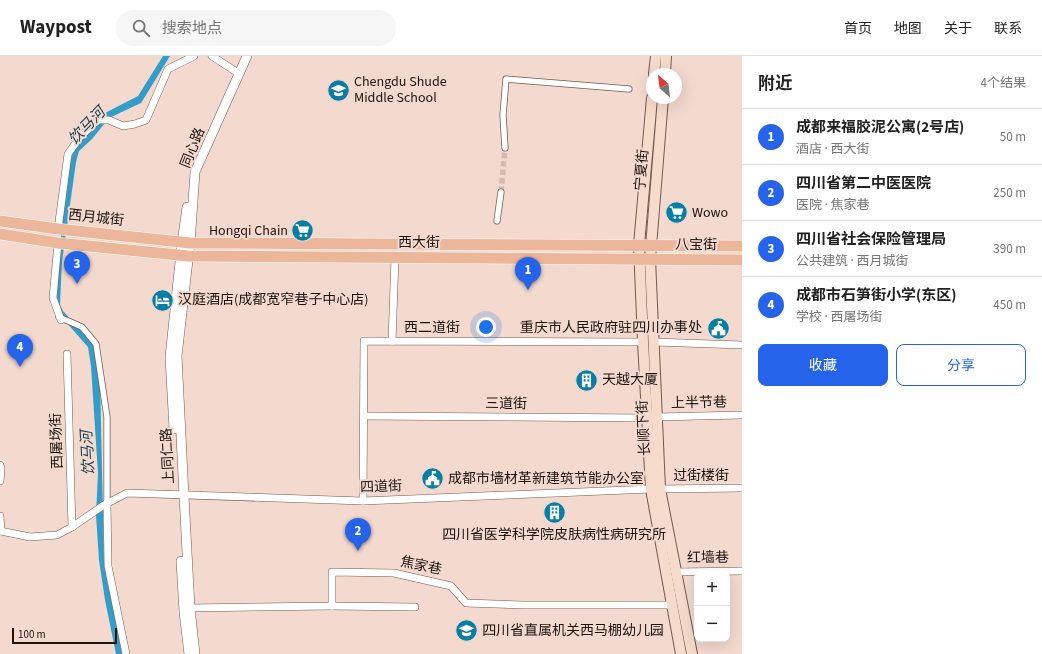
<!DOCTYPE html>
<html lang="zh">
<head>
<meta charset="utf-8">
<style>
	body { margin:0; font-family:"Source Sans 3","Noto Sans SC",sans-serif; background:#f6f6f6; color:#222 }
	.controls { position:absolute; right:12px; bottom:12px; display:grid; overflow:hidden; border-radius:8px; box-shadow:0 4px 16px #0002 }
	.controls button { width:36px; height:36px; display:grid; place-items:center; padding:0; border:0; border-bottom:1px solid #e0e0e0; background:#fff; color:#222; font:20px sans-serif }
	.compass { position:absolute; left:646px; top:12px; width:36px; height:36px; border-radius:50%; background:#fff; box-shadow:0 4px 16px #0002; rotate:332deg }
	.scale { position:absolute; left:12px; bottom:10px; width:105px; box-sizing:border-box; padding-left:4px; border:2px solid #1d1410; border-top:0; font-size:11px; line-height:14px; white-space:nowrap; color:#1d1410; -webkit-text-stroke:3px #f3d9ce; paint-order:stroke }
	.you { position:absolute; left:486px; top:271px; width:14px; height:14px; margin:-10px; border:3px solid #fff; border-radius:50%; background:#1a73e8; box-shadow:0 0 0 6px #1a73e833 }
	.badge { display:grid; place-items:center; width:26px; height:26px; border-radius:50%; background:#2563eb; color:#fff; font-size:13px; font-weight:700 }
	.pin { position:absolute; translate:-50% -33px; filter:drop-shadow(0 1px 2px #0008) }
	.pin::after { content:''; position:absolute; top:21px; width:14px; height:12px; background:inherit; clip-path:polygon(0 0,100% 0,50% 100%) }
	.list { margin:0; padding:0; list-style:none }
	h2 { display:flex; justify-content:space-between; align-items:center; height:52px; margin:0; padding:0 16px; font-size:17px }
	h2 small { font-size:13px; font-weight:400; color:#767676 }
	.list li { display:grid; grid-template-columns:26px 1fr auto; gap:12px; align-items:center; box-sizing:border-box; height:56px; padding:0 16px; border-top:1px solid #e0e0e0 }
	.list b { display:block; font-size:15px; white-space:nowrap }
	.list p { margin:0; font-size:13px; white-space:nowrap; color:#767676 }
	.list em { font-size:13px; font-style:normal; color:#767676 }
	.actions { display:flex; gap:8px; padding:12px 16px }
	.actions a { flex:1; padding:9px 0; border:1px solid #2563eb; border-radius:8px; text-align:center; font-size:14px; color:#2563eb }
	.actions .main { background:#2563eb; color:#fff }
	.icon { flex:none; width:22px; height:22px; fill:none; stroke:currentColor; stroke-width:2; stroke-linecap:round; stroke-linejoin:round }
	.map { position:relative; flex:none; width:742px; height:598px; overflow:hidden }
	header { display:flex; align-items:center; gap:24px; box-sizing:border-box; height:56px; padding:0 20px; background:#fff; border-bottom:1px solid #e0e0e0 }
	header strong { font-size:19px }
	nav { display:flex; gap:22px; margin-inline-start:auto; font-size:14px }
	.search { width:280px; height:36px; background:#f6f6f6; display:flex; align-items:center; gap:10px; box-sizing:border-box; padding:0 14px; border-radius:22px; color:#767676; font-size:15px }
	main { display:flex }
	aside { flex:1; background:#fff }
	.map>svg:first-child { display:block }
</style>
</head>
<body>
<header>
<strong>Waypost</strong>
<div class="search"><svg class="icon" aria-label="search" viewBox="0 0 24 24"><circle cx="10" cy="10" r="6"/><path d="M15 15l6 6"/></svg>搜索地点</div>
<nav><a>首页</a><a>地图</a><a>关于</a><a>联系</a></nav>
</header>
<main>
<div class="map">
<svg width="742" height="598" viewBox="0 0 742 598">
	<rect width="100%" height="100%" fill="#f3d9ce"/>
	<path fill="#319dc8" d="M163,0H170L141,47L109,62L92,83L79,95L76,106L62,206L60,249L63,255L95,290L100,322L104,505L122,598H116L105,544L99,504L96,459L98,417L91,310L88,291L66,266L54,244L68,115L73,95L105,57L138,40Z"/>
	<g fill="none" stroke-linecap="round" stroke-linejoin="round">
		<path stroke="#d3bbb2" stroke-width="5.5" stroke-dasharray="5.5 3" stroke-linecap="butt" d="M501,136L505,92"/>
		<defs>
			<g id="pedestrian">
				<path d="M505,92L503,59L506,23L629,33"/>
				<path d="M497,165L501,136"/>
				<path d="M59,261L82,271L96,288L107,361V447"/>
			</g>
			<g id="minor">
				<path d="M212,0L235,15"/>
				<path d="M58,173L68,98L80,81L98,64H109L123,70L135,68L146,64L168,13L194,0"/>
				<path d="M58,187L53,242L61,264"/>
				<path d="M392,285L395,202"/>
				<path d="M654,286L742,289"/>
				<path d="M67,298L72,471"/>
				<path d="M364,360L647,362"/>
				<path d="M657,361L742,359"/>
				<path d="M0,409L1,412L0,425"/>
				<path d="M660,433L742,432"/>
				<path d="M363,445L364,285L643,286"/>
				<path d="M107,447L108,510L126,598"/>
				<path d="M0,460L1,475"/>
				<path d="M0,475L30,481L57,479L72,471L104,449L127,437L363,445L651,433"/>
				<path d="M676,516L742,515"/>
				<path d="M332,550L415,551"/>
				<path d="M190,552L332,550V516L394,517L451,530L466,547L523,549H671"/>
			</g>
			<g id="tertiary">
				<path d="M174,373L170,301L182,187L187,151"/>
				<path d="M181,505L184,556L189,598"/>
				<path d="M195,598L190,552L184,440L177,300L190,187L195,116L247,0"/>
			</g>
			<g id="secondary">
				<path d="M654,18L656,0"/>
				<path d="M665,18L666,0"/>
				<path d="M652,42L639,189L643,286L651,433L681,598"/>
				<path d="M663,42L650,203L660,433L692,598"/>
			</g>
			<g id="primary">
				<path d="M0,165L58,173L190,187L742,190"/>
				<path d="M0,178L58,187L188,200L742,204"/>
			</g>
		</defs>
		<use href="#pedestrian" stroke="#705a50" stroke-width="7"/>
		<use href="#minor" stroke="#705a50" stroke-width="8"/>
		<use href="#tertiary" stroke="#705a50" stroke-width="10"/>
		<use href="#secondary" stroke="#705a50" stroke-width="12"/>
		<use href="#primary" stroke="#fff" stroke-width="12"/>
		<use href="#pedestrian" stroke="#fff" stroke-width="5.5"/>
		<use href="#minor" stroke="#fff" stroke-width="7"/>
		<use href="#tertiary" stroke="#fff" stroke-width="9"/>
		<use href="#secondary" stroke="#f6dbcd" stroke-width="10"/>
		<use href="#primary" stroke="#ecb69b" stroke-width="11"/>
	</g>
	<defs>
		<symbol id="school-disc" viewBox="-11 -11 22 22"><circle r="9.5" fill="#077ea5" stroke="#f3d9ce"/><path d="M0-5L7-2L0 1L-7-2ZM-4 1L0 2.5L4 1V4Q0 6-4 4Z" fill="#fff"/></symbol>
		<symbol id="supermarket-disc" viewBox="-11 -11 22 22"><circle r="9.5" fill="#077ea5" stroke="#f3d9ce"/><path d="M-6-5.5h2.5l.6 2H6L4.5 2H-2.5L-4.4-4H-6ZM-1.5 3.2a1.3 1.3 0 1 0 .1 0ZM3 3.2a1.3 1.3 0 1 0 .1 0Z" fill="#fff"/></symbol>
		<symbol id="hotel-disc" viewBox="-11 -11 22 22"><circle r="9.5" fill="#077ea5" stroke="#f3d9ce"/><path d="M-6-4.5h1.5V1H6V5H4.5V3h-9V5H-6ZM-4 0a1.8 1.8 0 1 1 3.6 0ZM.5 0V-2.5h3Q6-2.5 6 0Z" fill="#fff"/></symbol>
		<symbol id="civic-disc" viewBox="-11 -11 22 22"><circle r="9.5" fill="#077ea5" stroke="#f3d9ce"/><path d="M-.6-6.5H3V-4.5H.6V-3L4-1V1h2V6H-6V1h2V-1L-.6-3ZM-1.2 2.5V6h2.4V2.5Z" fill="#fff"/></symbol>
		<symbol id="building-disc" viewBox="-11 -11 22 22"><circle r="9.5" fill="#077ea5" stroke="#f3d9ce"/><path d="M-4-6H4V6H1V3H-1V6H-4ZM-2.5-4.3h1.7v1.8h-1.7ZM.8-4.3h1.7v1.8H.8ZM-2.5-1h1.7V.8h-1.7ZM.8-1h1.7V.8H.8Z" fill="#fff"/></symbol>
	</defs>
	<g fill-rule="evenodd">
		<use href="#school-disc" x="326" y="22" width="25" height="25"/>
		<use href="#supermarket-disc" x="664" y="144" width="25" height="25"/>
		<use href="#supermarket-disc" x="290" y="162" width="25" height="25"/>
		<use href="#hotel-disc" x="150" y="232" width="25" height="25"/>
		<use href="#civic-disc" x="706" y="260" width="25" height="25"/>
		<use href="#building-disc" x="574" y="312" width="25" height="25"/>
		<use href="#civic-disc" x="420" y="410" width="25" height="25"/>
		<use href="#building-disc" x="542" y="444" width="25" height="25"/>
		<use href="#school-disc" x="454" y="562" width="25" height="25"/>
	</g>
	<g text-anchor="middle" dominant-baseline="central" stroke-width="4" stroke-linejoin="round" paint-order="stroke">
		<g font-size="14" fill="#1d1410" stroke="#f3d9ce" text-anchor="start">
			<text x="354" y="26">Chengdu Shude<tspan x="354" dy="16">Middle School</tspan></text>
			<text x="692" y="157">Wowo</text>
			<text x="288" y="175" text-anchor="end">Hongqi Chain</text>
			<text x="178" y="244">汉庭酒店(成都宽窄巷子中心店)</text>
			<text x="702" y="272" text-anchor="end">重庆市人民政府驻四川办事处</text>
			<text x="602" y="324">天越大厦</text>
			<text x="448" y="423">成都市墙材革新建筑节能办公室</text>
			<text x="554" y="479" text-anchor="middle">四川省医学科学院皮肤病性病研究所</text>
			<text x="482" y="575">四川省直属机关西马棚幼儿园</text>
		</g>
		<g font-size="14" fill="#1d1410" stroke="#f3d9ce">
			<text transform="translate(193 92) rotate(-68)">同心路</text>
			<text transform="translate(642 114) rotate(-85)">宁夏街</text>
			<text transform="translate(96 162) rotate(6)">西月城街</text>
			<text x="419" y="187">西大街</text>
			<text transform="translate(696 189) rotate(1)">八宝街</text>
			<text x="432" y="272">西二道街</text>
			<text transform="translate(699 347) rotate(-1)">上半节巷</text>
			<text transform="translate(506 348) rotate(1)">三道街</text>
			<text transform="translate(644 372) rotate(-93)">长顺下街</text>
			<text transform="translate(57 385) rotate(-92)">西屠场街</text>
			<text transform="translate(168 400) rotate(-93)">上同仁路</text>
			<text x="701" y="420">过街楼街</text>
			<text transform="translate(381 431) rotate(-2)">四道街</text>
			<text transform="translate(708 502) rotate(-1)">红墙巷</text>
			<text transform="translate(421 510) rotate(12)">焦家巷</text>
		</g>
		<g font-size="15" font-style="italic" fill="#123f52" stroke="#f3d9ce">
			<text transform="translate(87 70) rotate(-46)">饮马河</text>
			<text transform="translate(88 397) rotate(-93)">饮马河</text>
		</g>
	</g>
</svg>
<div class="controls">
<button>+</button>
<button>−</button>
</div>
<svg class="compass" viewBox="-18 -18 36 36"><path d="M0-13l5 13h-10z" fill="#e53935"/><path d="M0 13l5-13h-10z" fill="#767676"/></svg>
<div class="scale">100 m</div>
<div class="you"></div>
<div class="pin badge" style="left:528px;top:234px">1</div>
<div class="pin badge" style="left:358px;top:495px">2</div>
<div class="pin badge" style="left:77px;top:228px">3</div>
<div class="pin badge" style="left:20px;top:311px">4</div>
</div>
<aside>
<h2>附近<small>4个结果</small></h2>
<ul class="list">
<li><span class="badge">1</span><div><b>成都来福胶泥公寓(2号店)</b><p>酒店 · 西大街</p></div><em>50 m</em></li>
<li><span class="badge">2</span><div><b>四川省第二中医医院</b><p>医院 · 焦家巷</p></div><em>250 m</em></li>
<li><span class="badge">3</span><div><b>四川省社会保险管理局</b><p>公共建筑 · 西月城街</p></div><em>390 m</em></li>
<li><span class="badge">4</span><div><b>成都市石笋街小学(东区)</b><p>学校 · 西屠场街</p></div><em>450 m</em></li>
</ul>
<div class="actions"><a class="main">收藏</a><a>分享</a></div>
</aside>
</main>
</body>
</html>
